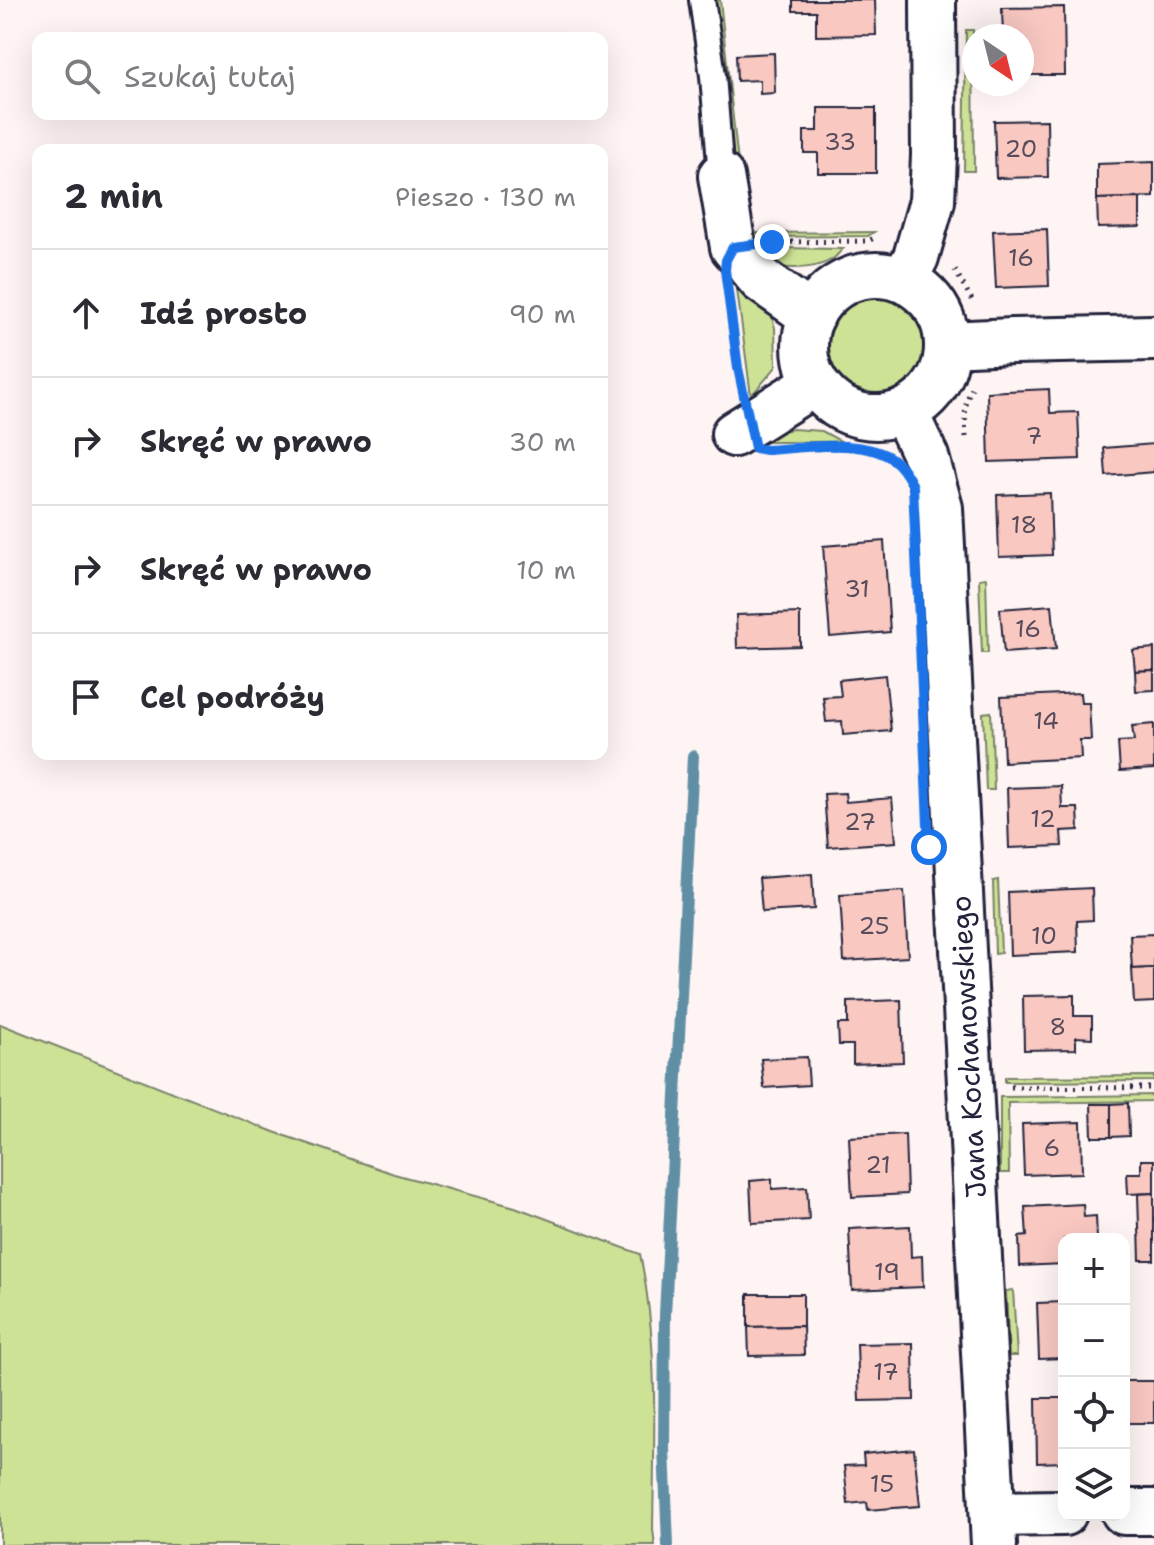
<!DOCTYPE html>
<html lang="pl">
<head>
<meta charset="utf-8">
<style>
	body { margin:0; font-family:"Shantell Sans",sans-serif; background:#f7f7f7; color:#2b2b33 }
	.controls { position:absolute; right:24px; bottom:24px; display:grid; overflow:hidden; border-radius:16px; box-shadow:0 8px 32px #0002 }
	.controls button { width:72px; height:72px; display:grid; place-items:center; padding:0; border:0; border-bottom:2px solid #e1e1e2; background:#fff; color:#2b2b33; font:40px sans-serif }
	.compass { position:absolute; left:962px; top:24px; width:72px; height:72px; border-radius:50%; background:#fff; box-shadow:0 8px 32px #0002; rotate:145deg }
	.stop { position:absolute; width:24px; height:24px; margin:-18px; border:6px solid #1a73e8; border-radius:50%; background:#fff }
	.stop.end { background:#1a73e8; border-color:#fff; box-shadow:0 2px 8px #0008 }
	.list { margin:0; padding:0; list-style:none }
	h2 { display:flex; justify-content:space-between; align-items:center; height:104px; margin:0; padding:0 32px; font-size:34px }
	h2 small { font-size:26px; font-weight:400; color:#7c7c81 }
	.list li { display:grid; grid-template-columns:52px 1fr auto; gap:24px; align-items:center; box-sizing:border-box; height:128px; padding:0 32px; border-top:2px solid #e1e1e2 }
	.list b { display:block; font-size:30px; white-space:nowrap }
	.list em { font-size:26px; font-style:normal; color:#7c7c81 }
	.icon { flex:none; width:44px; height:44px; fill:none; stroke:currentColor; stroke-width:2; stroke-linecap:round; stroke-linejoin:round }
	.map { position:relative; flex:none; width:1154px; height:1545px; overflow:hidden }
	.search { position:absolute; background:#fff; box-shadow:0 8px 32px #0002; left:32px; top:32px; width:576px; height:88px; display:flex; align-items:center; gap:20px; box-sizing:border-box; padding:0 28px; border-radius:16px; color:#7c7c81; font-size:30px }
	.panel { position:absolute; background:#fff; box-shadow:0 8px 32px #0002; left:32px; top:144px; width:576px; height:616px; border-radius:16px }
	.map>svg:first-child { display:block }
</style>
</head>
<body>
<div class="map">
<svg width="1154" height="1545" viewBox="0 0 1154 1545">
	<rect width="100%" height="100%" fill="#fef4f3"/>
	<filter id="ink" filterUnits="userSpaceOnUse"><feTurbulence type="fractalNoise" baseFrequency=".0125" numOctaves="2"/><feDisplacementMap in="SourceGraphic" scale="16" xChannelSelector="R" yChannelSelector="G"/><feConvolveMatrix kernelMatrix="1 2 1 2 8 2 1 2 1" color-interpolation-filters="sRGB"/></filter>
	<g filter="url(#ink)">
		<g fill="#cee296" stroke="#788268" stroke-width="2">
			<path d="M713,0H720L743,208L756,233L874,232L868,236L754,237L744,232L727,131Z"/>
			<path d="M966,30H973L974,171H964Z"/>
			<path d="M772,248L843,249C839,252 837,256 833,259C813,271 774,272 756,256Z"/>
			<path d="M734,267L771,314L775,328L776,367L751,396Z"/>
			<circle cx="877" cy="346" r="48"/>
			<path d="M792,429L822,431L842,442H764L779,432Z"/>
			<path d="M986,578L988,653H982L979,579Z"/>
			<path d="M991,712L994,790H986L983,713Z"/>
			<path d="M998,880L1001,953L995,954L993,881Z"/>
			<path d="M0,1024L274,1132L394,1174L515,1207L640,1254C659,1344 654,1438 653,1530L655,1545H0Z"/>
			<path d="M1154,1076V1081L1005,1082V1077Z"/>
			<path d="M1154,1095V1101L1008,1103L1009,1173H1000V1097Z"/>
			<path d="M1013,1290L1017,1356H1009L1006,1291Z"/>
		</g>
		<g fill="none" stroke-linecap="round" stroke-linejoin="round">
			<path stroke="#618fa5" stroke-width="12" d="M668,1545L664,1448L665,1315L693,756"/>
		</g>
		<g fill="#f8c8c1" stroke="#22223b" stroke-width="2">
			<path d="M793,0H875L876,35L816,36V11H793Z"/>
			<path d="M1064,7L1065,75H1022V36H992H1003L1002,8Z"/>
			<path d="M774,53L775,93L760,94V80L737,81L736,55Z"/>
			<path d="M818,108H876V173H818V153H804V131H818Z"/>
			<path d="M1047,120L1048,177L996,178L994,121Z"/>
			<path d="M1154,162V197L1097,199V164Z"/>
			<path d="M1140,198V227L1098,228L1097,199Z"/>
			<path d="M1047,229L1049,286L996,288L993,231Z"/>
			<path d="M1049,389L1050,413L1078,412L1080,459L989,462L987,392Z"/>
			<path d="M1154,444V472L1106,476L1104,448Z"/>
			<path d="M1050,493L1052,555L999,557L997,495Z"/>
			<path d="M884,541L890,632L830,637L823,546Z"/>
			<path d="M1052,605L1056,649L1004,653L1000,609Z"/>
			<path d="M800,613V646L737,648L736,615Z"/>
			<path d="M1154,648V670L1135,671L1133,650Z"/>
			<path d="M1154,670V690L1136,691L1135,671Z"/>
			<path d="M885,675L891,731L843,735L842,721L826,722L823,697L841,696L839,680Z"/>
			<path d="M1080,693L1081,703H1089L1091,740H1080L1081,758L1004,762L1001,697Z"/>
			<path d="M1154,724V769L1120,771L1118,742L1134,741L1132,726Z"/>
			<path d="M1061,786L1062,808H1078L1079,830L1061,831L1062,846L1009,848L1007,788Z"/>
			<path d="M845,793L846,802L892,798L896,842L828,847L824,794Z"/>
			<path d="M812,874L814,909L762,912L759,878Z"/>
			<path d="M1092,888L1093,920L1077,921L1078,952L1010,955L1008,892Z"/>
			<path d="M904,891L908,957L844,961L840,895Z"/>
			<path d="M1154,934V968L1132,969L1130,935Z"/>
			<path d="M1154,968V1002L1134,1003L1132,969Z"/>
			<path d="M1074,995V1016H1092V1038L1076,1037V1049L1024,1050L1023,996Z"/>
			<path d="M901,1000L903,1062L853,1064V1045H839L838,1024H848V1002Z"/>
			<path d="M807,1057L809,1085L764,1088L761,1059Z"/>
			<path d="M1128,1103L1129,1136L1111,1137V1104Z"/>
			<path d="M1091,1104H1111V1137H1092Z"/>
			<path d="M1081,1122L1082,1173L1024,1175L1022,1124Z"/>
			<path d="M905,1134L907,1194L852,1197L849,1137Z"/>
			<path d="M1141,1160H1154V1193L1128,1194L1127,1173H1141Z"/>
			<path d="M772,1179V1189L807,1187L809,1220L752,1223L750,1181Z"/>
			<path d="M1154,1193V1260H1140L1138,1194Z"/>
			<path d="M1083,1204L1084,1217L1096,1216L1097,1239H1064V1264L1020,1266L1019,1237L1027,1236L1025,1207Z"/>
			<path d="M910,1226L911,1257L922,1256L923,1287L852,1290L849,1229Z"/>
			<path d="M748,1294H803V1326L748,1327Z"/>
			<path d="M1064,1302V1358L1039,1359L1037,1303Z"/>
			<path d="M803,1326L804,1355L749,1356L748,1327Z"/>
			<path d="M913,1343L914,1400L859,1401L857,1344Z"/>
			<rect x="1124" y="1381" width="30" height="42"/>
			<path d="M1036,1398H1064V1462L1037,1463Z"/>
			<path d="M914,1449L920,1506L868,1510L867,1502L848,1504L844,1466L864,1465L863,1454Z"/>
		</g>
		<g fill="none" stroke-linecap="round" stroke-linejoin="round">
			<defs>
				<path id="service" d="M702,0L713,76L721,176"/>
				<g id="minor">
					<path d="M721,176L733,247L761,280L812,316"/>
					<circle cx="876" cy="346" r="71"/>
					<path d="M904,280L916,257L932,201L934,155L933,0"/>
					<path d="M947,344L1013,341L1154,338"/>
					<path d="M905,412L926,457L940,508L994,1545"/>
					<path d="M734,434L815,383"/>
					<path d="M1124,1512H1154"/>
					<path d="M993,1514L1064,1513"/>
				</g>
			</defs>
			<use href="#service" stroke="#22223b" stroke-width="30"/>
			<use href="#minor" stroke="#22223b" stroke-width="50"/>
			<g stroke="#22223b" stroke-width="5" stroke-dasharray="2 6" stroke-linecap="butt">
				<path d="M783,242L868,241L876,237"/>
				<path d="M955,270L972,300"/>
				<path d="M731,312L741,382"/>
				<path d="M966,437C965,419 963,401 974,385"/>
				<path d="M793,449L841,447L875,451"/>
				<path d="M1011,1087L1154,1088"/>
			</g>
			<use href="#service" stroke="#fff" stroke-width="24"/>
			<use href="#minor" stroke="#fff" stroke-width="44"/>
		</g>
	</g>
	<g fill="none" stroke-linecap="round" stroke-linejoin="round" filter="url(#ink)">
		<path stroke="#1a73e8" stroke-width="10" d="M772,242L733,247L726,260L725,270L738,368L755,448L766,450C802,448 865,437 895,461C904,468 908,477 913,486L929,847"/>
	</g>
	<g text-anchor="middle" dominant-baseline="central" stroke-width="6" stroke-linejoin="round" paint-order="stroke">
		<g font-size="24" fill="#584c5c">
			<text x="840" y="142">33</text>
			<text x="1021" y="149">20</text>
			<text x="1021" y="258">16</text>
			<text x="1034" y="436">7</text>
			<text x="1024" y="525">18</text>
			<text x="857" y="589">31</text>
			<text x="1028" y="629">16</text>
			<text x="1046" y="721">14</text>
			<text x="1043" y="819">12</text>
			<text x="860" y="822">27</text>
			<text x="874" y="926">25</text>
			<text x="1044" y="936">10</text>
			<text x="1058" y="1027">8</text>
			<text x="1052" y="1148">6</text>
			<text x="878" y="1165">21</text>
			<text x="887" y="1272">19</text>
			<text x="886" y="1372">17</text>
			<text x="882" y="1484">15</text>
		</g>
		<g font-size="28" fill="#22223b" stroke="#fff">
			<text transform="translate(968 1047) rotate(-93)">Jana Kochanowskiego</text>
		</g>
	</g>
</svg>
<div class="controls">
<button>+</button>
<button>−</button>
<button><svg class="icon" aria-label="locate" viewBox="0 0 24 24"><circle cx="12" cy="12" r="6"/><path d="M12 2v4M12 18v4M2 12h4M18 12h4"/></svg></button>
<button><svg class="icon" aria-label="layers" viewBox="0 0 24 24"><path d="M12 4l9 5-9 5-9-5zM3 14l9 5 9-5"/></svg></button>
</div>
<svg class="compass" viewBox="-18 -18 36 36"><path d="M0-13l5 13h-10z" fill="#e53935"/><path d="M0 13l5-13h-10z" fill="#7c7c81"/></svg>
<div class="stop" style="left:929px;top:847px"></div>
<div class="stop end" style="left:772px;top:242px"></div>
<div class="search"><svg class="icon" aria-label="search" viewBox="0 0 24 24"><circle cx="10" cy="10" r="6"/><path d="M15 15l6 6"/></svg>Szukaj tutaj</div>
<section class="panel">
<h2>2 min<small>Pieszo · 130 m</small></h2>
<ul class="list">
<li><svg class="icon" aria-label="ahead" viewBox="0 0 24 24"><path d="M12 20V5M6 11l6-6 6 6"/></svg><div><b>Idź prosto</b></div><em>90 m</em></li>
<li><svg class="icon" aria-label="right" viewBox="0 0 24 24"><path d="M7 20v-9h11M14 6l5 5-5 5"/></svg><div><b>Skręć w prawo</b></div><em>30 m</em></li>
<li><svg class="icon" aria-label="right" viewBox="0 0 24 24"><path d="M7 20v-9h11M14 6l5 5-5 5"/></svg><div><b>Skręć w prawo</b></div><em>10 m</em></li>
<li><svg class="icon" aria-label="arrive" viewBox="0 0 24 24"><path d="M6 21V4h12l-3 4 3 4H6"/></svg><div><b>Cel podróży</b></div></li>
</ul>
</section>
</div>
</body>
</html>
